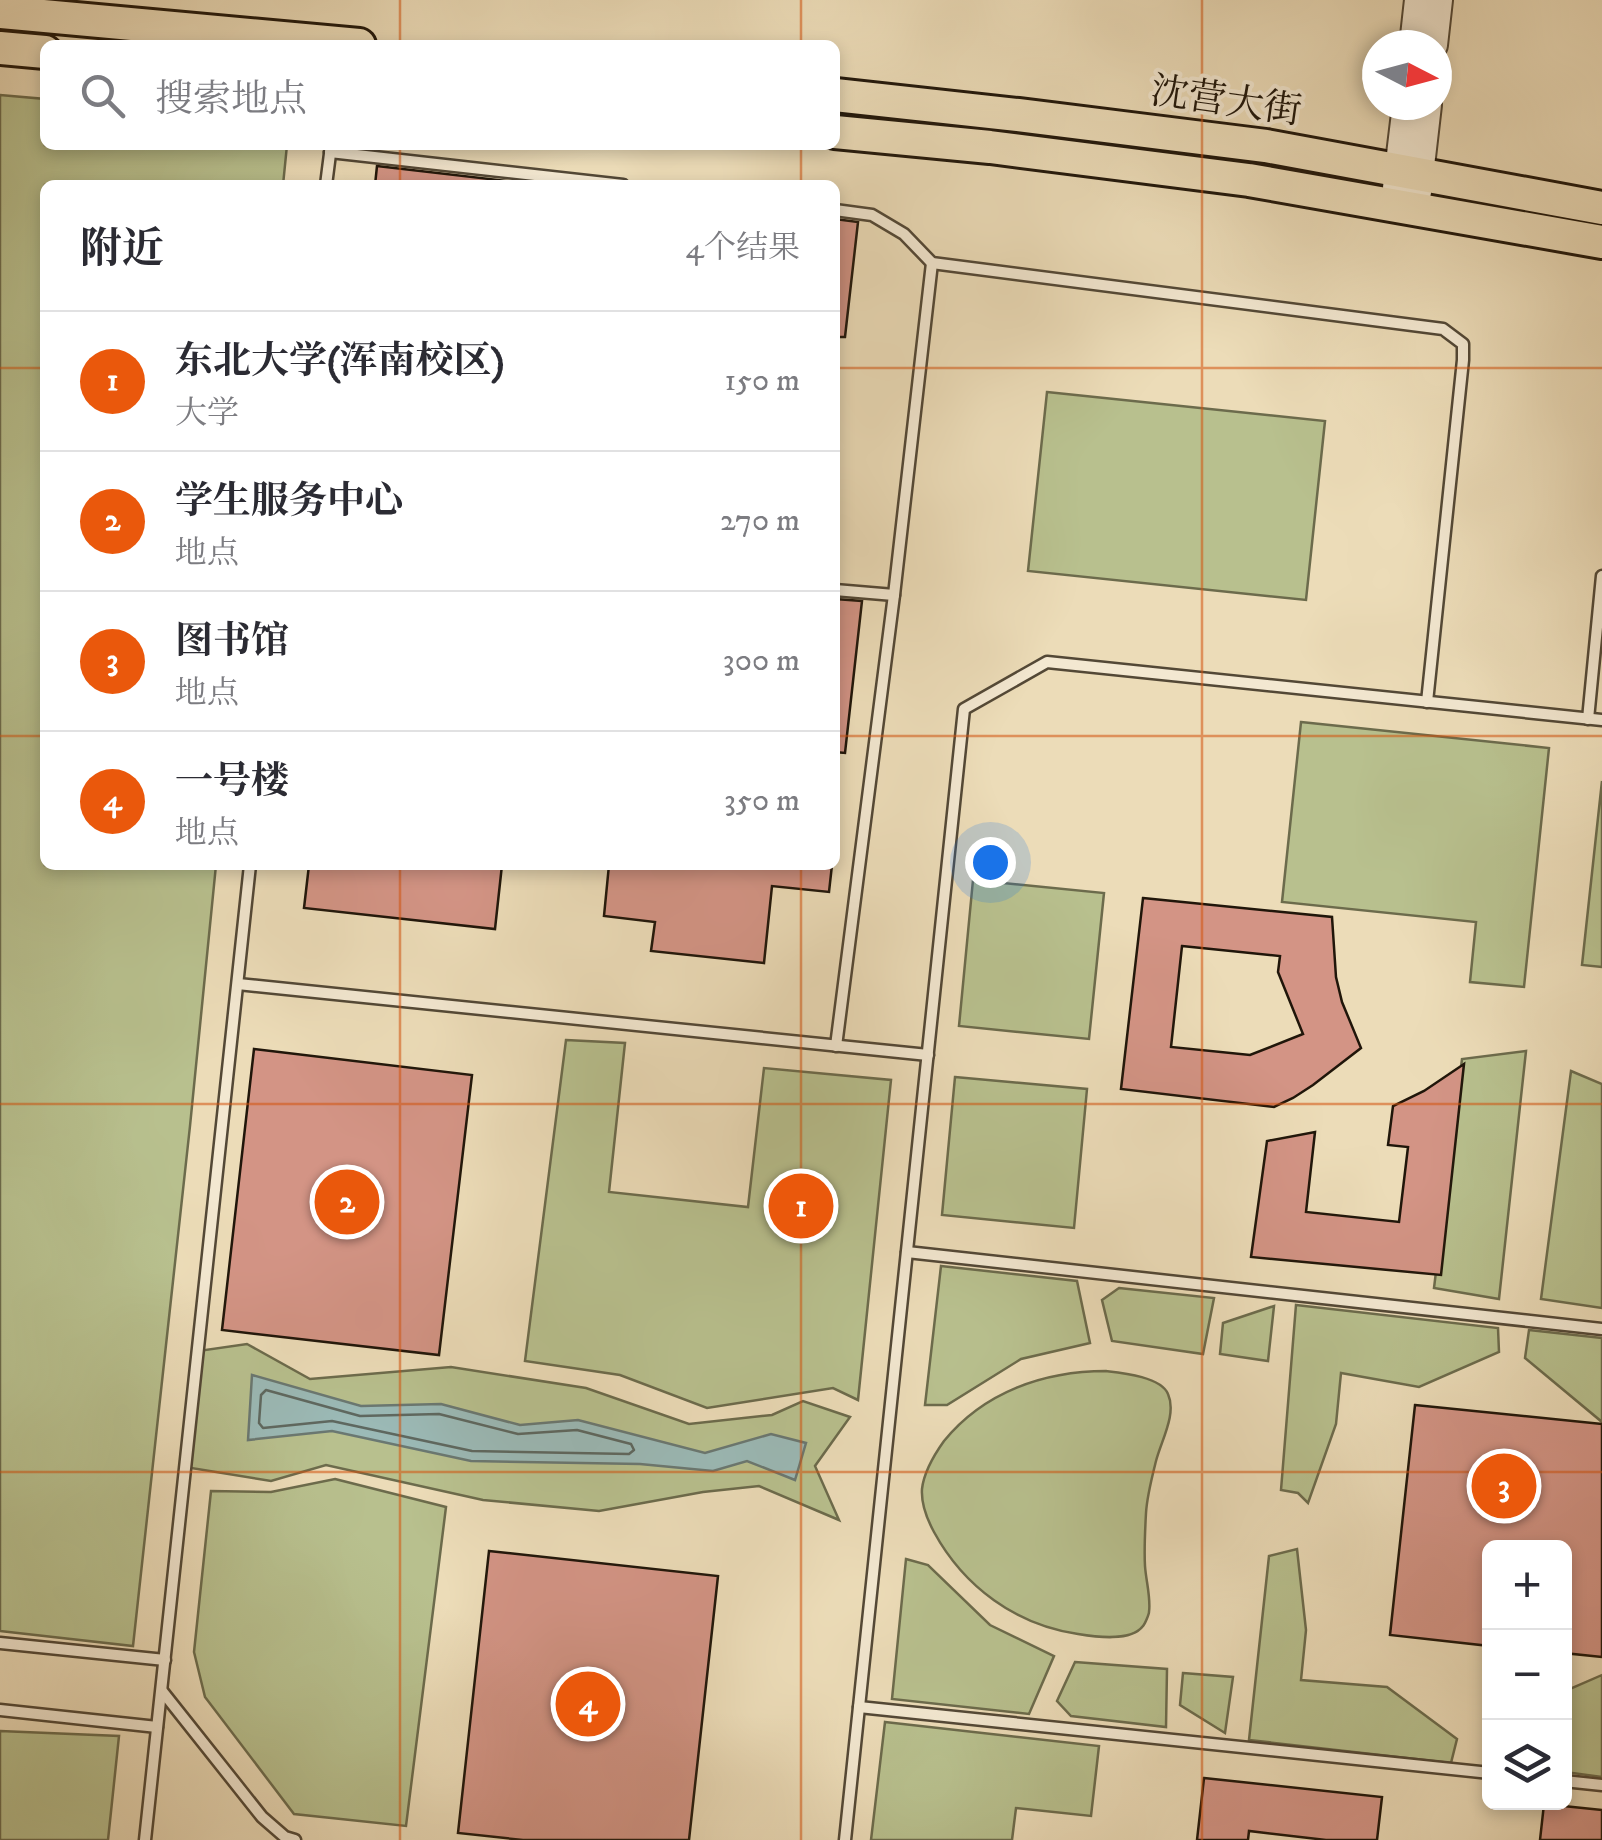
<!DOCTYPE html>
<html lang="zh">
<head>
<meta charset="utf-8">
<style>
	body { margin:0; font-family:"IM FELL DW Pica","Noto Serif SC",serif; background:#f2f2f3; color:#2b2b33 }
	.controls { position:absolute; right:30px; bottom:30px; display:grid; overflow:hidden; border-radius:15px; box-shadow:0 5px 15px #0003 }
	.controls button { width:90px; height:90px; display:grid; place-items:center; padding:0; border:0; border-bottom:2px solid #e1e1e2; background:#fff; color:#2b2b33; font:50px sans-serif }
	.compass { position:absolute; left:1362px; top:30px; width:90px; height:90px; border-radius:50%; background:#fff; box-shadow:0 5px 15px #0003; rotate:96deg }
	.you { position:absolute; left:990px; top:862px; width:35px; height:35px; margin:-25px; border:8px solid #fff; border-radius:50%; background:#1a73e8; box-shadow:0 0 0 15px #1a73e833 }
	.badge { display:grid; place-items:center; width:65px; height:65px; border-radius:50%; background:#ea580c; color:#fff; font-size:32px; font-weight:700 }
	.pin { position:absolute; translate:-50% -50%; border:5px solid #fff; box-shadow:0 2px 10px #0006 }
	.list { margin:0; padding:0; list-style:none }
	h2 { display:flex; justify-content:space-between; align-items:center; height:130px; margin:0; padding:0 40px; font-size:42px }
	h2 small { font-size:32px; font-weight:400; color:#7c7c81 }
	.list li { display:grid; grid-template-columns:65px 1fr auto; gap:30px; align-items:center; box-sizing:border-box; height:140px; padding:0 40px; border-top:2px solid #e1e1e2 }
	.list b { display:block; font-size:38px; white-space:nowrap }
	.list p { margin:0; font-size:32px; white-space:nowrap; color:#7c7c81 }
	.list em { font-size:32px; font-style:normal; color:#7c7c81 }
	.icon { flex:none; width:55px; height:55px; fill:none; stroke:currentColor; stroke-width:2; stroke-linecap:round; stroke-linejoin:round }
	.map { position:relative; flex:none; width:1602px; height:1840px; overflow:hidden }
	.search { position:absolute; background:#fff; box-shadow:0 5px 15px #0003; left:40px; top:40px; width:800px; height:110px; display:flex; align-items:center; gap:25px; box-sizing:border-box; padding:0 35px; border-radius:15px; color:#7c7c81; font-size:38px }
	.panel { position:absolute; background:#fff; box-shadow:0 5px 15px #0003; left:40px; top:180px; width:800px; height:690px; border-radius:15px }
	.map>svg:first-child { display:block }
</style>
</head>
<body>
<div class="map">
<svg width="1602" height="1840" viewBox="0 0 1602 1840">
	<rect width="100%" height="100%" fill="#ecdcb8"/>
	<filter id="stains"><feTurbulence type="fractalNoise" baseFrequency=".002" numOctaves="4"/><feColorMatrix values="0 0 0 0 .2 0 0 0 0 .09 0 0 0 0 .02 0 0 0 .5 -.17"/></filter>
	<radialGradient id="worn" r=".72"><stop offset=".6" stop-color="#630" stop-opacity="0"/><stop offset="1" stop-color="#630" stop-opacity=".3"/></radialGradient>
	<g fill="#b8c08e" stroke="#6c6b4c" stroke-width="2.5">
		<path d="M0,95L45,99V145H287L283,185H45V865H216L190,1126L133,1646L0,1631Z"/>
		<path d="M1047,392L1325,421L1306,600L1028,571Z"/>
		<path d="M1301,722L1549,748L1524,987L1470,982L1476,922L1282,902Z"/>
		<path d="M1602,781V967L1582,965Z"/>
		<path d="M973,880L1104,893L1089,1039L959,1026Z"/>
		<path d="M566,1040L625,1043L609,1192L748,1207L764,1068L891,1080L858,1400L833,1388L707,1408L620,1375L525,1361Z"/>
		<path d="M1526,1051L1499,1299L1434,1288L1462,1059Z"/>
		<path d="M1571,1071L1602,1084V1308L1541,1299Z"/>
		<path d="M955,1077L1087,1089L1074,1228L942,1215Z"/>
		<path d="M941,1266L1077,1281L1090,1343L1021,1359L947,1405H925Z"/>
		<path d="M1119,1288L1214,1298L1203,1354L1112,1341L1102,1300Z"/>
		<path d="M1296,1305L1498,1328L1499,1352L1419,1387L1341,1373L1336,1424L1308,1503L1298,1493L1281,1490Z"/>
		<path d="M1274,1306L1268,1361L1220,1354L1223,1323Z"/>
		<path d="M1529,1330L1602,1338V1422L1525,1358Z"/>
		<path d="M247,1344L310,1379L451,1367L586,1388L689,1424L772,1415L803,1401L850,1417L815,1466L839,1520L759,1486L703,1492L599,1511L483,1500L326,1465L271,1481L185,1467L198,1351Z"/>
		<path d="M1106,1371C1123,1373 1161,1377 1168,1394C1177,1414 1161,1441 1156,1461C1152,1477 1147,1496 1146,1513C1145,1531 1144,1549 1145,1566C1146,1581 1151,1598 1149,1612C1149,1614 1145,1624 1143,1626C1131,1642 1096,1637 1078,1634C1016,1625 964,1587 934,1532C927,1519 921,1504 922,1489C924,1471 934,1455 944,1441C984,1392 1044,1371 1106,1371Z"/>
		<path d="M335,1479L446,1507L406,1826L294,1814L205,1697L194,1652L211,1491L271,1492Z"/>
		<path d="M1297,1549L1306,1630L1301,1680L1387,1687L1457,1739L1451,1763L1249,1740L1269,1556Z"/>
		<path d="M906,1559L928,1565L990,1625L1054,1656L1029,1714L892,1699Z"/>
		<path d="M1075,1662L1167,1669L1166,1727L1071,1716L1057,1701Z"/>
		<path d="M1183,1673L1233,1677L1225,1733L1180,1705Z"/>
		<path d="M1602,1675V1777L1565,1772V1691Z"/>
		<path d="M885,1722L1099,1746L1091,1816L1016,1808L1012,1840H871Z"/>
		<path d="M0,1731L119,1736L108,1840H0Z"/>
	</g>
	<path fill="#9bbab7" stroke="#6a7872" stroke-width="2.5" d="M252,1375L361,1406L441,1404L520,1425L578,1420L705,1453L771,1434L806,1443L795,1480L747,1461L713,1471L640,1464L471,1461L332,1431L248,1440Z"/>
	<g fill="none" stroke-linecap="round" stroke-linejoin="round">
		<path stroke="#5e6860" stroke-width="2.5" d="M266,1390L360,1416L439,1414L518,1434L577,1430L631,1444L634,1450L629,1454L472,1451L332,1421L263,1428L259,1423L261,1395Z"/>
	</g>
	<g fill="#d39485" stroke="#20160a" stroke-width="2.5" fill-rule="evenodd">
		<path d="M377,166L507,181V185H375Z"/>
		<path d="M835,219L858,222L845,337H835Z"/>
		<path d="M835,599L862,601L845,753L835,752Z"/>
		<path d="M309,865H502L495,929L304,908Z"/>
		<path d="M609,865H832L829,892L772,886L764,963L651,951L655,922L604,916Z"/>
		<path d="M1143,898L1332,917L1336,977L1342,1002L1361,1048L1313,1085L1293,1098L1274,1107L1121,1089ZM1182,946L1280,956L1278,972L1303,1034L1250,1055L1171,1047Z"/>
		<path d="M254,1049L472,1075L439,1355L222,1330Z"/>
		<path d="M1464,1064L1441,1275L1251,1257L1267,1141L1315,1132L1306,1212L1399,1222L1408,1147L1388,1145L1393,1106L1424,1091Z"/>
		<path d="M1415,1405L1602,1424V1657L1564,1653V1548H1490V1646L1390,1635Z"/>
		<path d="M489,1551L718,1576L689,1840H523L458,1833Z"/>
		<path d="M1204,1778L1382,1797L1377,1840H1326L1249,1831L1248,1840H1197Z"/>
		<path d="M1544,1804L1602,1810V1840H1540Z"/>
	</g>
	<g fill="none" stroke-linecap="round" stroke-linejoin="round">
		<defs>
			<g id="service">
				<path d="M330,152L623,185"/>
				<path d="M326,185L331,146"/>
				<path d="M835,210L872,215L904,234L932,263L1443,329L1463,344V360L1427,702"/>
				<path d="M835,590L894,595"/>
				<path d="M1588,719L1602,576"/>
				<path d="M238,984L928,1055"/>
				<path d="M836,1046L894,595L932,263"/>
				<path d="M907,1252L1602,1329"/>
				<path d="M0,1643L165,1660"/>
				<path d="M162,1691L262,1817L285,1837L295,1840"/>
				<path d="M859,1707L1490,1773"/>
				<path d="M0,1710L157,1727"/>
				<path d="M1564,1781L1602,1785"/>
				<path d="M145,1840L250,865"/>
				<path d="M845,1840L964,709L1047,662L1602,720"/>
			</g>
			<g id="tertiary">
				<path d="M1414,45L1419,0"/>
				<path d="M1433,45L1438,0"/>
				<path d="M1397,188L1407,105"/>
				<path d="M1417,192L1427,105"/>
			</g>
			<g id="primary">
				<path d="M0,12L359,45"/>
				<path d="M0,48L45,52"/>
				<path d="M835,95L1018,115L1266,146L1602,208"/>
				<path d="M835,132L990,147L1249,180L1602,242"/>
			</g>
		</defs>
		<use href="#service" stroke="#534836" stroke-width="15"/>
		<use href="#tertiary" stroke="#534836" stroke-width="32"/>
		<use href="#primary" stroke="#20160a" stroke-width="38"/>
		<use href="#service" stroke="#f3e8d1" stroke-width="10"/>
		<use href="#tertiary" stroke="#f3e8d1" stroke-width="28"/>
		<use href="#primary" stroke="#ecdcb8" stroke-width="32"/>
	</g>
	<path fill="none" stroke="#d4520c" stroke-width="2.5" stroke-opacity="0.55" d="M400,0V45M801,0V45M1202,0V1840M400,145V185M801,145V185M0,368H45M835,368H1602M0,736H45M835,736H1602M400,865V1840M801,865V1840M0,1104H1602M0,1472H1602"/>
	<g text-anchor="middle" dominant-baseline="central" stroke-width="8" stroke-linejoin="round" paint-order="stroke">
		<g font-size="38" fill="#20160a" stroke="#f3e8d1">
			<text transform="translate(1226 102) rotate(8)">沈营大街</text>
		</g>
	</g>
	<rect width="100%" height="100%" filter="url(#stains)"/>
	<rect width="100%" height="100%" fill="url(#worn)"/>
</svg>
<div class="controls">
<button>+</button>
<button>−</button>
<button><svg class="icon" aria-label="layers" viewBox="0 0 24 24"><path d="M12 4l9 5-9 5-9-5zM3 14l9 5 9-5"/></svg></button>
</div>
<svg class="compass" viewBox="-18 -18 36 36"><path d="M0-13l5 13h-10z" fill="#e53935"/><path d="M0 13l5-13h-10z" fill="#7c7c81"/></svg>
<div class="you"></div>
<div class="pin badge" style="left:801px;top:1206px">1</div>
<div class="pin badge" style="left:347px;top:1202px">2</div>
<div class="pin badge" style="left:1504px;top:1486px">3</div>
<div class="pin badge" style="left:588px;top:1704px">4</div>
<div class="search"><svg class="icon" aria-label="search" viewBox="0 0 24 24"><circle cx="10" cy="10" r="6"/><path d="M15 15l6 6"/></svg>搜索地点</div>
<section class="panel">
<h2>附近<small>4个结果</small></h2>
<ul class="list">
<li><span class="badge">1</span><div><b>东北大学(浑南校区)</b><p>大学</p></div><em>150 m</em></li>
<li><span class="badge">2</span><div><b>学生服务中心</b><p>地点</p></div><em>270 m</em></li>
<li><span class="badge">3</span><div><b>图书馆</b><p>地点</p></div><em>300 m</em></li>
<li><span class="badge">4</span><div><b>一号楼</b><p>地点</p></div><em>350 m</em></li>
</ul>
</section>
</div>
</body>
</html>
